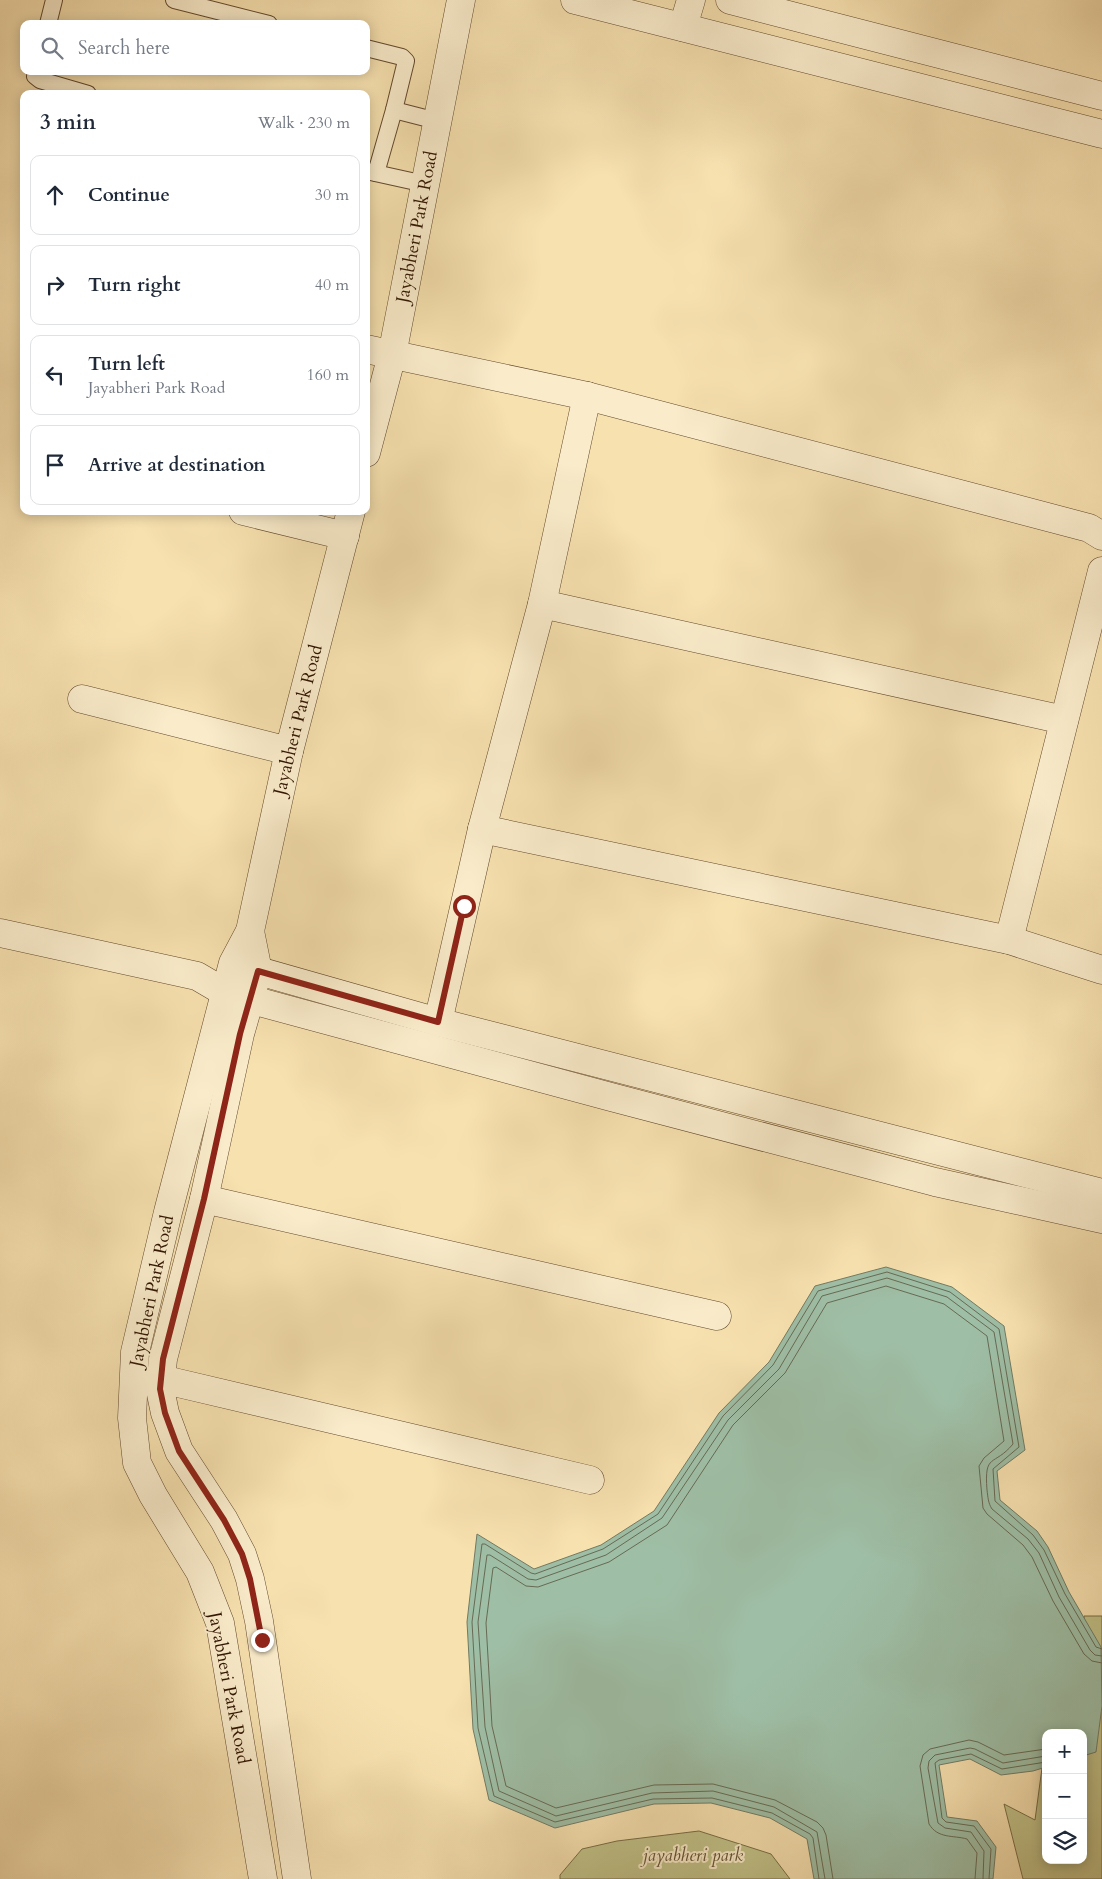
<!DOCTYPE html>
<html lang="en">
<head>
<meta charset="utf-8">
<style>
	body { margin:0; font-family:Cardo,serif; background:#f2f2f3; color:#1f2937 }
	.controls { position:absolute; right:15px; bottom:15px; display:grid; overflow:hidden; border-radius:10px; box-shadow:0 2px 12px #0003 }
	.controls button { width:45px; height:45px; display:grid; place-items:center; padding:0; border:0; border-bottom:1px solid #e0e1e3; background:#fff; color:#1f2937; font:25px sans-serif }
	.stop { position:absolute; width:15px; height:15px; margin:-11px; border:4px solid #8f2418; border-radius:50%; background:#fff }
	.stop.end { background:#8f2418; border-color:#fff; box-shadow:0 1px 5px #0008 }
	.list { margin:0; padding:0; list-style:none }
	h2 { display:flex; justify-content:space-between; align-items:center; height:65px; margin:0; padding:0 20px; font-size:21px }
	h2 small { font-size:16px; font-weight:400; color:#747a83 }
	.list li { display:grid; grid-template-columns:32px 1fr auto; gap:15px; align-items:center; box-sizing:border-box; height:80px; margin:0 10px 10px; padding:0 10px; border:1px solid #e0e1e3; border-radius:10px }
	.list b { display:block; font-size:19px; white-space:nowrap }
	.list p { margin:0; font-size:16px; white-space:nowrap; color:#747a83 }
	.list em { font-size:16px; font-style:normal; color:#747a83 }
	.icon { flex:none; width:28px; height:28px; fill:none; stroke:currentColor; stroke-width:2; stroke-linecap:round; stroke-linejoin:round }
	.map { position:relative; flex:none; width:1102px; height:1879px; overflow:hidden }
	.search { position:absolute; background:#fff; box-shadow:0 2px 12px #0003; left:20px; top:20px; width:350px; height:55px; display:flex; align-items:center; gap:12px; box-sizing:border-box; padding:0 18px; border-radius:10px; color:#747a83; font-size:19px }
	.panel { position:absolute; background:#fff; box-shadow:0 2px 12px #0003; left:20px; top:90px; width:350px; height:425px; border-radius:10px }
	.map>svg:first-child { display:block }
</style>
</head>
<body>
<div class="map">
<svg width="1102" height="1879" viewBox="0 0 1102 1879">
	<rect width="100%" height="100%" fill="#f7e1af"/>
	<filter id="stains"><feTurbulence type="fractalNoise" baseFrequency=".004" numOctaves="4"/><feColorMatrix values="0 0 0 0 .2 0 0 0 0 .09 0 0 0 0 .02 0 0 0 .5 -.17"/></filter>
	<radialGradient id="worn" r=".72"><stop offset=".6" stop-color="#630" stop-opacity="0"/><stop offset="1" stop-color="#630" stop-opacity=".3"/></radialGradient>
	<g fill="#c1c187" stroke="#786b44">
		<path d="M1084,1616H1102V1879H1023L1004,1804L1035,1820L1042,1768L1046,1767V1860H1083V1756L1088,1754Z"/>
		<path d="M699,1831L771,1854L790,1879H560V1875L582,1849L617,1841Z"/>
	</g>
	<path fill="#9ebea5" stroke="#727a64" d="M886,1267L952,1287L1004,1326L1025,1450L997,1471L1000,1500L1037,1531L1048,1547L1069,1592L1101,1647L1102,1706L1096,1752L1083,1756V1733H1046V1767L1033,1771L1001,1775L970,1759L939,1765L947,1817L977,1821L996,1847L993,1879H814L807,1839L770,1818L711,1803L654,1804L555,1828L489,1800L473,1729L467,1622L477,1534L534,1569L601,1545L654,1511L719,1413L769,1362L815,1286Z"/>
	<g fill="none" stroke-linecap="round" stroke-linejoin="round">
		<g stroke="#676a54" stroke-width="1">
			<path d="M819,1879L813,1838L810,1834L772,1813L712,1798L653,1799L555,1822L494,1796L478,1728L472,1622L482,1544H485L531,1573L535,1574L603,1549L658,1514L723,1416L773,1365L818,1291L887,1272L950,1292L999,1329L1019,1447L993,1469L995,1501L1033,1535L1044,1550L1065,1594L1096,1647L1102,1649"/>
			<path d="M825,1879L817,1832L774,1807L713,1791L652,1793L556,1816L499,1791L485,1727L478,1622L487,1555H490L528,1579L536,1580L606,1555L662,1518L728,1420L779,1369L822,1296L887,1278L947,1297L994,1332L1013,1444C994,1467 984,1452 987,1490C988,1497 988,1503 992,1509L1028,1539L1039,1553L1059,1597L1090,1650L1095,1655L1102,1656"/>
			<path d="M833,1879L826,1835L823,1828L817,1822L775,1800L713,1784L654,1785L556,1808L506,1786L492,1726L486,1623L493,1568L496,1567L526,1586L538,1587L609,1562L667,1525L733,1425L785,1373L827,1303L886,1286L944,1304L987,1336L1004,1441L984,1458L979,1466L983,1508L987,1514L1023,1545L1032,1557L1053,1601L1084,1654L1092,1661L1102,1663"/>
			<path d="M975,1879L977,1853L967,1839C953,1835 938,1839 929,1824L920,1766L923,1755L930,1749L969,1740L978,1742L1004,1755L1046,1749"/>
			<path d="M983,1879L984,1851L971,1832L945,1828L938,1823L928,1768L929,1761L935,1755L970,1748L975,1749L1003,1763L1046,1756"/>
			<path d="M989,1879L991,1849L974,1826L946,1822L942,1818L935,1763L939,1760L971,1754L1002,1769L1046,1762"/>
		</g>
		<defs>
			<g id="lane">
				<path d="M174,0L269,24"/>
				<path d="M48,24L54,0"/>
				<path d="M366,48L402,57L406,61L394,110L376,173"/>
				<path d="M36,71L35,76L40,80L88,94"/>
				<path d="M394,110L437,121"/>
				<path d="M366,171L425,184"/>
			</g>
			<g id="street">
				<path d="M575,0L1102,134"/>
				<path d="M730,0L1102,96"/>
				<path d="M683,27L691,0"/>
				<path d="M366,349L587,396L1089,528L1102,536"/>
				<path d="M366,453L392,355L461,0"/>
				<path d="M243,511L345,536"/>
				<path d="M542,604L1064,720"/>
				<path d="M82,699L289,751"/>
				<path d="M482,829L1009,940L1102,970"/>
				<path d="M250,931L258,971L240,1034L204,1199L163,1359L160,1389L165,1413L179,1451L224,1520L242,1554L250,1579L259,1621L297,1879"/>
				<path d="M0,933L197,976L226,993L611,1097L935,1182L1102,1219"/>
				<path d="M1009,940L1102,571"/>
				<path d="M241,966L438,1022L1102,1193"/>
				<path d="M438,1022L482,829L542,604L587,396"/>
				<path d="M204,1199L717,1316"/>
				<path d="M161,1379L590,1480"/>
				<path d="M263,1879L220,1623L200,1572L153,1495L137,1463L132,1418L135,1352L168,1212L233,963L250,931L289,751L351,511"/>
			</g>
		</defs>
		<use href="#lane" stroke="#62482d" stroke-width="18"/>
		<use href="#street" stroke="#62482d" stroke-width="29"/>
		<use href="#lane" stroke="#faeccb" stroke-width="16"/>
		<use href="#street" stroke="#faeccb" stroke-width="28"/>
	</g>
	<g fill="none" stroke-linecap="round" stroke-linejoin="round">
		<path stroke="#8f2418" stroke-width="6" d="M262,1640L250,1579L242,1554L224,1520L179,1451L165,1413L160,1389L163,1359L204,1199L240,1034L258,971L438,1022L464,906"/>
	</g>
	<g text-anchor="middle" dominant-baseline="central" stroke-width="4" stroke-linejoin="round" paint-order="stroke">
		<g font-size="18" fill="#301502" stroke="#faeccb">
			<text transform="translate(417 227) rotate(-79)">Jayabheri Park Road</text>
			<text transform="translate(298 720) rotate(-76)">Jayabheri Park Road</text>
			<text transform="translate(152 1291) rotate(-78)">Jayabheri Park Road</text>
			<text transform="translate(229 1688) rotate(79)">Jayabheri Park Road</text>
		</g>
		<g font-size="18" font-style="italic" fill="#635131" stroke="#faeccb">
			<text x="693" y="1855">jayabheri park</text>
		</g>
	</g>
	<rect width="100%" height="100%" filter="url(#stains)"/>
	<rect width="100%" height="100%" fill="url(#worn)"/>
</svg>
<div class="controls">
<button>+</button>
<button>−</button>
<button><svg class="icon" aria-label="layers" viewBox="0 0 24 24"><path d="M12 4l9 5-9 5-9-5zM3 14l9 5 9-5"/></svg></button>
</div>
<div class="stop" style="left:464px;top:906px"></div>
<div class="stop end" style="left:262px;top:1640px"></div>
<div class="search"><svg class="icon" aria-label="search" viewBox="0 0 24 24"><circle cx="10" cy="10" r="6"/><path d="M15 15l6 6"/></svg>Search here</div>
<section class="panel">
<h2>3 min<small>Walk · 230 m</small></h2>
<ul class="list">
<li><svg class="icon" aria-label="ahead" viewBox="0 0 24 24"><path d="M12 20V5M6 11l6-6 6 6"/></svg><div><b>Continue</b></div><em>30 m</em></li>
<li><svg class="icon" aria-label="right" viewBox="0 0 24 24"><path d="M7 20v-9h11M14 6l5 5-5 5"/></svg><div><b>Turn right</b></div><em>40 m</em></li>
<li><svg class="icon" aria-label="left" viewBox="0 0 24 24"><path d="M17 20v-9H6M10 6l-5 5 5 5"/></svg><div><b>Turn left</b><p>Jayabheri Park Road</p></div><em>160 m</em></li>
<li><svg class="icon" aria-label="arrive" viewBox="0 0 24 24"><path d="M6 21V4h12l-3 4 3 4H6"/></svg><div><b>Arrive at destination</b></div></li>
</ul>
</section>
</div>
</body>
</html>
